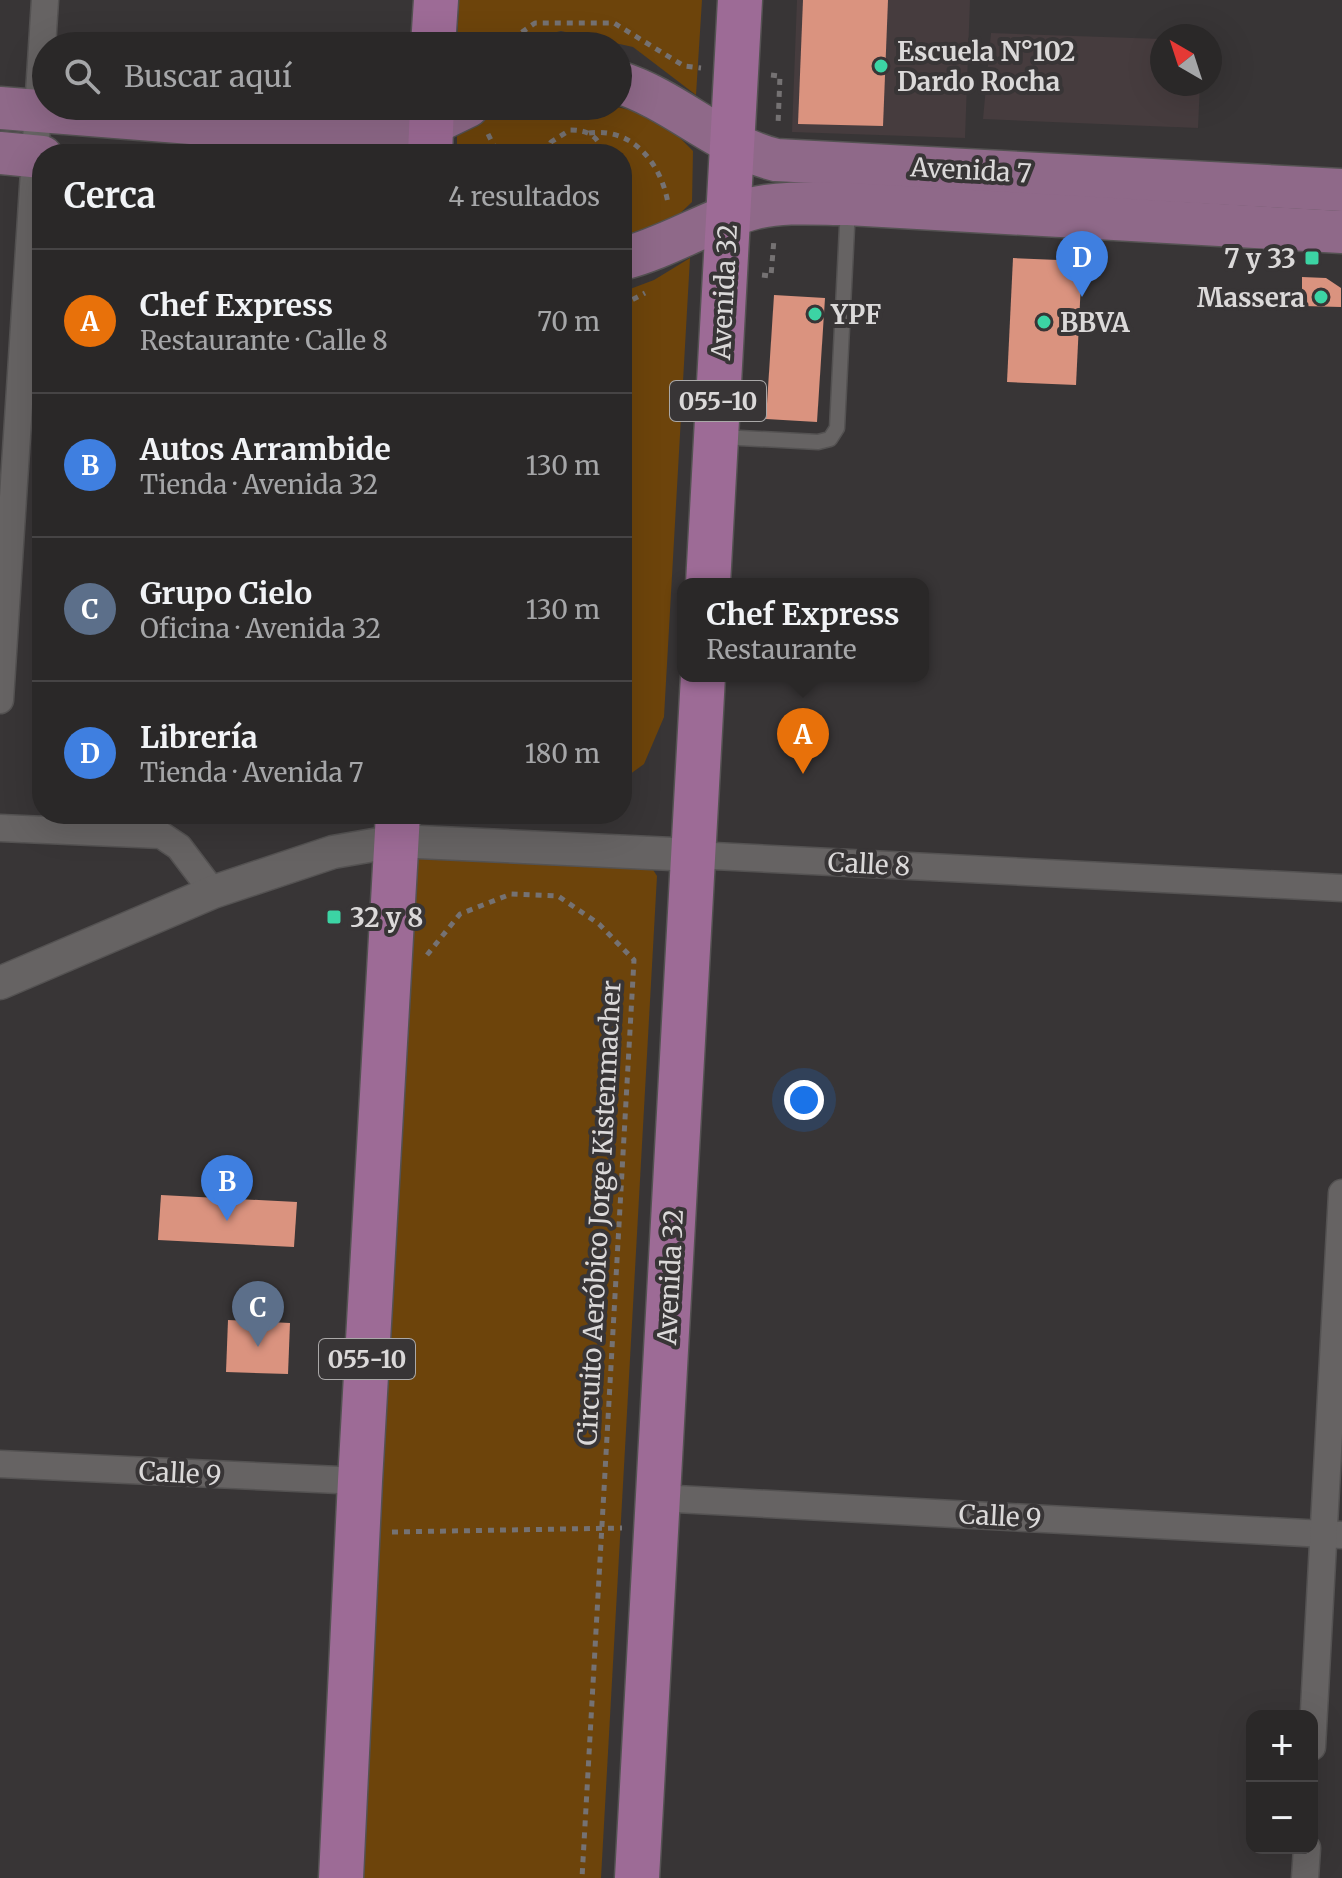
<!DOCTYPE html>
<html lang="es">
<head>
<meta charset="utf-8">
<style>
	body { margin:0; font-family:Merriweather,serif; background:#323030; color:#f1f3f6 }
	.controls { position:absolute; right:24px; bottom:24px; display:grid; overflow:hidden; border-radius:16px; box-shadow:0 8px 32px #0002 }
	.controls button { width:72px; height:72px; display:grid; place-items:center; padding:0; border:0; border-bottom:2px solid #464445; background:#2a2828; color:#f1f3f6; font:40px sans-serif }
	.compass { position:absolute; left:1150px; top:24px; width:72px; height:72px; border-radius:50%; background:#2a2828; box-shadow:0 8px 32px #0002; rotate:321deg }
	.you { position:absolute; left:804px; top:1100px; width:28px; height:28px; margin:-20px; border:6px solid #fff; border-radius:50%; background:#1a73e8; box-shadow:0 0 0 12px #1a73e833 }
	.badge { display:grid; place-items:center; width:52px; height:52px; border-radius:50%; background:#3cd4a4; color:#fff; font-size:26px; font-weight:700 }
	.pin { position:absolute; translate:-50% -66px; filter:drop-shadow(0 2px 4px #0008) }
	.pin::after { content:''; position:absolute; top:42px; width:28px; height:24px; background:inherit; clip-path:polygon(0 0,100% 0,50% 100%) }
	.popup { position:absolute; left:677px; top:578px; width:252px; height:104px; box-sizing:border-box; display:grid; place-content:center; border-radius:16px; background:#2a2828; filter:drop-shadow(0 2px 6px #0005); font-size:26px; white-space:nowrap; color:#a5a6a8 }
	.popup b { font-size:30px; color:#f1f3f6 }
	.popup::after { content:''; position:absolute; left:50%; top:100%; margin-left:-16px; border:16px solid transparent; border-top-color:#2a2828 }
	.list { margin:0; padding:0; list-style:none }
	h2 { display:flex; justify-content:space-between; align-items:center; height:104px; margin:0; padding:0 32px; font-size:34px }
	h2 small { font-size:26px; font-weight:400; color:#a5a6a8 }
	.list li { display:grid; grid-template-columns:52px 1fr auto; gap:24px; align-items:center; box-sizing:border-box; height:144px; padding:0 32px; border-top:2px solid #464445 }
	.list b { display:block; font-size:30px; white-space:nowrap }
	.list p { margin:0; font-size:26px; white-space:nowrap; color:#a5a6a8 }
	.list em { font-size:26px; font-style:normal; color:#a5a6a8 }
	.icon { flex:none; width:44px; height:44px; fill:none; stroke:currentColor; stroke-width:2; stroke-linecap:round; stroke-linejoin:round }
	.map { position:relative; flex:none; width:1342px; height:1878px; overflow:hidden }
	.search { position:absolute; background:#2a2828; box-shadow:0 8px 32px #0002; left:32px; top:32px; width:600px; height:88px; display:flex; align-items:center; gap:20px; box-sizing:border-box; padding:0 28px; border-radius:44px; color:#a5a6a8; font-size:30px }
	.panel { position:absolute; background:#2a2828; box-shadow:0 8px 32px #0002; left:32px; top:144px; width:600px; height:680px; border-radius:32px }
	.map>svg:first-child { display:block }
</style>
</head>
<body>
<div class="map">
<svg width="1342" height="1878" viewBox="0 0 1342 1878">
	<rect width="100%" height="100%" fill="#383536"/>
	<g fill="#463c3e">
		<path d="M797,0H970L965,138L792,132Z"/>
		<path d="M991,33L1162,39V84H1200L1198,128L983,119Z"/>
	</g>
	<g fill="#6d440b">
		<path d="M459,0H702L696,95L633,47L561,31L497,46H457Z"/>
		<path d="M523,106H612L658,116L693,151L692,202L653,239L622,245V154H457V136L484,115Z"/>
		<path d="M690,258L664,717L644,764L622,780V292L654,280Z"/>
		<path d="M417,856L650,865L657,876L601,1878H357Z"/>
	</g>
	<g fill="#da937f">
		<path d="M803,0H888L883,126L798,124Z"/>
		<path d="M1013,258L1082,261L1076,385L1007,382Z"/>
		<path d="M1302,277L1326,278L1341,288V307L1302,306Z"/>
		<path d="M774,295L825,298L817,422L766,419Z"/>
		<path d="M161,1195L297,1202L294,1247L158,1240Z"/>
		<path d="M228,1320L290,1323L288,1374L226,1372Z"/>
	</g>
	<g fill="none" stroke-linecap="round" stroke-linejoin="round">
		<defs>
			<path id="service" d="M721,437L818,442L830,439L837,428L848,207"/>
			<g id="minor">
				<path d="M0,700L45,0"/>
				<path d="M0,828L161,835L179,847L213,892"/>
				<path d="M694,855L1342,888"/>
				<path d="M0,1464L360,1481"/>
				<path d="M658,1498L1342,1535"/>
				<path d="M1312,1747L1342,1193"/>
				<path d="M1305,1878L1307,1848"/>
			</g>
			<path id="tertiary" d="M0,983L213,892L333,852L397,841L694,855"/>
			<g id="primary">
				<path d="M618,82C675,100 719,146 776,160L1342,190"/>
				<path d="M0,108L369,137L431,124L468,106"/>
				<path d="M0,153L42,157"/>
				<path d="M622,259C669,247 710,219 755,208C785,201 818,204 848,204L1342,232"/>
			</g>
			<g id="trunk">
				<path d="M433,46L436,0"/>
				<path d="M430,154L432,106"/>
				<path d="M708,584L740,0"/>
				<path d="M341,1878L360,1481L398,814"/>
				<path d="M637,1878L703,676"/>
			</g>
		</defs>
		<use href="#service" stroke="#545252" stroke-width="17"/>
		<use href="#minor" stroke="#545252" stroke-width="29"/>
		<use href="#tertiary" stroke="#545252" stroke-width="35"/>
		<use href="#primary" stroke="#545252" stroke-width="45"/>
		<use href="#trunk" stroke="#545252" stroke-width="47"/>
		<g stroke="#757273" stroke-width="5" stroke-dasharray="6 6" stroke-linecap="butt">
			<path d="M502,46L535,23H614L684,66L701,68"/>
			<path d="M771,75L780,76L778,125"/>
			<path d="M589,133C632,127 661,163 668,203"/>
			<path d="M488,134L498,154"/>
			<path d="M546,154L551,142L570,130C588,130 599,136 603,154"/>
			<path d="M762,275L771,276L774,239"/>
			<path d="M622,305L645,293"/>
			<path d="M427,955L460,914L511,894L558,896L599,924L634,960L582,1878"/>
			<path d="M392,1532L622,1528"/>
		</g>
		<use href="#service" stroke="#666363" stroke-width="14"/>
		<use href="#minor" stroke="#666363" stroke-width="26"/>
		<use href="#tertiary" stroke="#666363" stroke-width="32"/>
		<use href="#primary" stroke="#8f6989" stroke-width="42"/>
		<use href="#trunk" stroke="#9d6b96" stroke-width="44"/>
	</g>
	<g fill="#3cd4a4" stroke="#383536" stroke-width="3">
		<circle cx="881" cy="66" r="8"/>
		<rect x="1304" y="250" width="16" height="16" rx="4"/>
		<circle cx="1321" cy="297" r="8"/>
		<circle cx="815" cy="314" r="8"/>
		<circle cx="1044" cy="322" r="8"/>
		<rect x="326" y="909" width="16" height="16" rx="4"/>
	</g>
	<g text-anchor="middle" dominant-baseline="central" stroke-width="8" stroke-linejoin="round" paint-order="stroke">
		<g fill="#383536" stroke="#aaa8a8" stroke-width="2">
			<rect x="670" y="381" width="96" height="40" rx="6"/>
			<rect x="319" y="1339" width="96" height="40" rx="6"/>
		</g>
		<g font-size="24" font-weight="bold" fill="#dbd9d9">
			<text x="718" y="401">055-10</text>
			<text x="367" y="1359">055-10</text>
		</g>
		<g font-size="26" font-weight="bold" fill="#dbd9d9" stroke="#383536" text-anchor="start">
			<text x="897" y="51">Escuela N°102<tspan x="897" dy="30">Dardo Rocha</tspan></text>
			<text x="1296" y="258" text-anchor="end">7 y 33</text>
			<text x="1305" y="297" text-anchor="end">Massera</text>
			<text x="831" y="314">YPF</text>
			<text x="1060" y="322">BBVA</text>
			<text x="350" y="917">32 y 8</text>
		</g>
		<g font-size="26" fill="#dbd9d9" stroke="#383536">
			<text transform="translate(971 170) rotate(3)">Avenida 7</text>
			<text transform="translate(724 292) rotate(-87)">Avenida 32</text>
			<text transform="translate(869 864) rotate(3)">Calle 8</text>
			<text transform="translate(599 1213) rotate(-87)">Circuito Aeróbico Jorge Kistenmacher</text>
			<text transform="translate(670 1277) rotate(-87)">Avenida 32</text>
			<text transform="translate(180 1473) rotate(3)">Calle 9</text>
			<text transform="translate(1000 1516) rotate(3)">Calle 9</text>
		</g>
	</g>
</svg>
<div class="controls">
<button>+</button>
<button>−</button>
</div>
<svg class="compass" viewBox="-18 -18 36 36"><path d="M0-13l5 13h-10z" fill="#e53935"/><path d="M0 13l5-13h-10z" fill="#a5a6a8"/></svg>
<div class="you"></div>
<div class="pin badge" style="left:803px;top:774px;background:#e8710a">A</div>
<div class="popup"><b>Chef Express</b>Restaurante</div>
<div class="pin badge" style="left:227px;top:1221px;background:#3f7fe0">B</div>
<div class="pin badge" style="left:258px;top:1347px;background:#5c6f8a">C</div>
<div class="pin badge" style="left:1082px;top:297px;background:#3f7fe0">D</div>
<div class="search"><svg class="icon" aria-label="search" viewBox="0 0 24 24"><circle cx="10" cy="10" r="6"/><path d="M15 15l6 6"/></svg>Buscar aquí</div>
<section class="panel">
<h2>Cerca<small>4 resultados</small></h2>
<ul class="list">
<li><span class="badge" style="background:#e8710a">A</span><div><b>Chef Express</b><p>Restaurante · Calle 8</p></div><em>70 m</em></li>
<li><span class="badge" style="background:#3f7fe0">B</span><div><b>Autos Arrambide</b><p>Tienda · Avenida 32</p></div><em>130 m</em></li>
<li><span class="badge" style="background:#5c6f8a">C</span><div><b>Grupo Cielo</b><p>Oficina · Avenida 32</p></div><em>130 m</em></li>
<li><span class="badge" style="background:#3f7fe0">D</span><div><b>Librería</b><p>Tienda · Avenida 7</p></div><em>180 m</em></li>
</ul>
</section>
</div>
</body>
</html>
